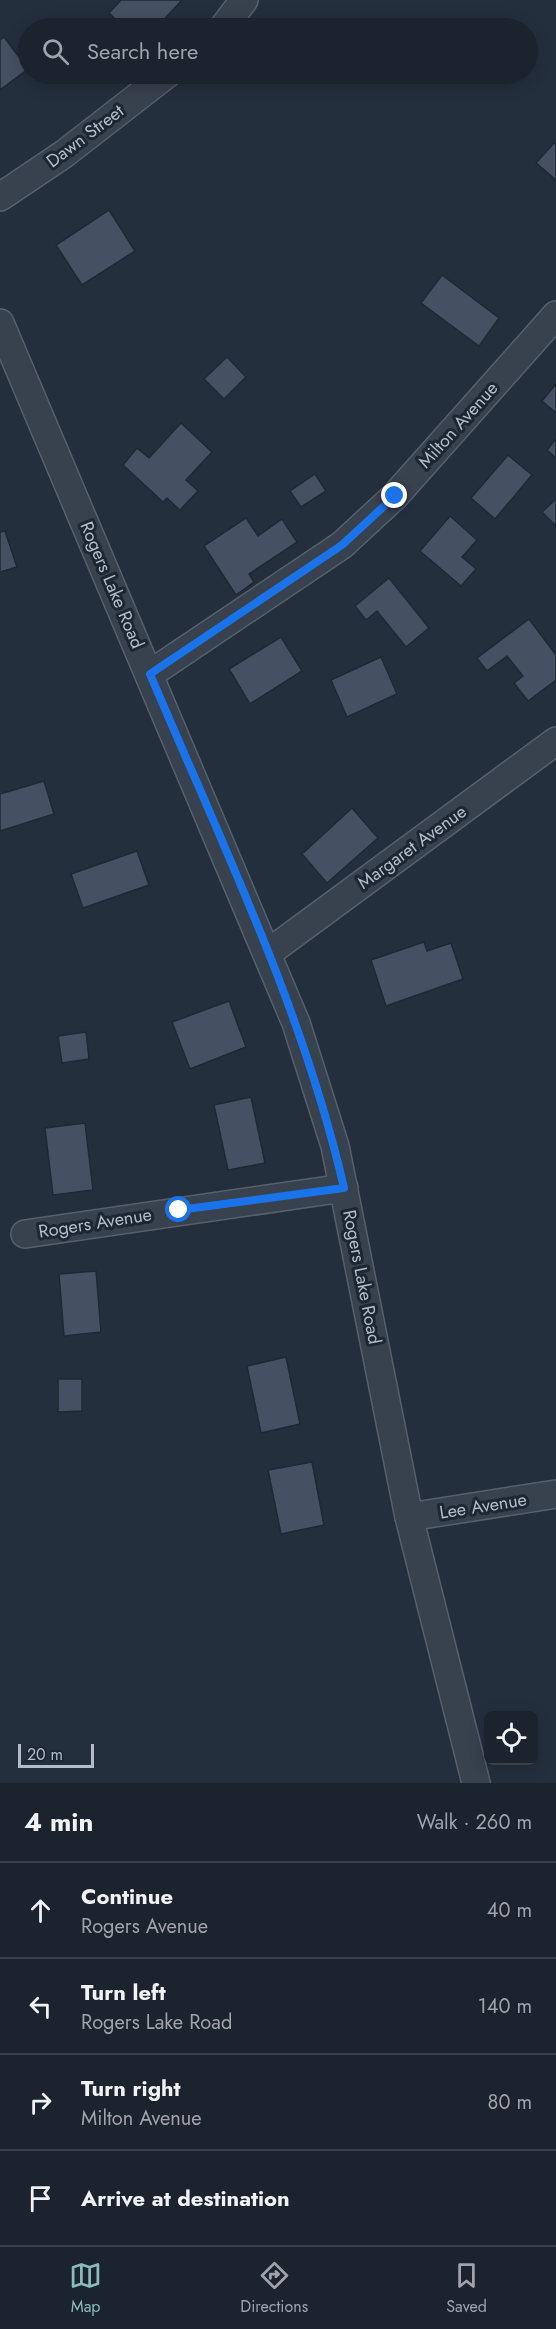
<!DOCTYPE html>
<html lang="en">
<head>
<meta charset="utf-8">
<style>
	body { margin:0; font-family:Jost,sans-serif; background:#282f3a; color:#f1f3f6 }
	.controls { position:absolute; right:18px; bottom:18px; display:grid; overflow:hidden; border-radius:9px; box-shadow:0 3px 15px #0003 }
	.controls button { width:54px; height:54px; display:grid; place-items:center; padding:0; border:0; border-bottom:2px solid #39404a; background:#1b232e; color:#f1f3f6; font:30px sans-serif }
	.scale { position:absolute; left:18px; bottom:15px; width:76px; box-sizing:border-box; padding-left:6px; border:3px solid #b4bcc9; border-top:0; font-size:16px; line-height:21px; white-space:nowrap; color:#b4bcc9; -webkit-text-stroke:4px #1d2633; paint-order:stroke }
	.stop { position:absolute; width:18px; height:18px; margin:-14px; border:4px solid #1a73e8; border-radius:50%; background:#fff }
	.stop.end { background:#1a73e8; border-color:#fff; box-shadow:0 2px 6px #0008 }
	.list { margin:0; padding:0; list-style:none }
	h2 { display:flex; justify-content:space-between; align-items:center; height:78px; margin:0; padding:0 24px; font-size:26px }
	h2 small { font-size:20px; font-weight:400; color:#a0a4aa }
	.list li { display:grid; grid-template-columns:39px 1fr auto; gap:18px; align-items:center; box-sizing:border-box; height:96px; padding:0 24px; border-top:2px solid #39404a }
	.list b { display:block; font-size:22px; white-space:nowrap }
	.list p { margin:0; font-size:20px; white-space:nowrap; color:#a0a4aa }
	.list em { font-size:20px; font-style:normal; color:#a0a4aa }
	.icon { flex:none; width:33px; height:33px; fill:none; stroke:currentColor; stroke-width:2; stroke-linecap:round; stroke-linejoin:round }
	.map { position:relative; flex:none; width:556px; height:1783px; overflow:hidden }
	.search { position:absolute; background:#1b232e; box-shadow:0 3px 15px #0003; left:18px; right:18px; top:18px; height:66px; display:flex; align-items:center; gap:15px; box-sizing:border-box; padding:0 21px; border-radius:33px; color:#a0a4aa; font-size:22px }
	.sheet { height:462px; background:#1b232e }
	nav { display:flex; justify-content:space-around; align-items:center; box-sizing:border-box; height:84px; border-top:2px solid #39404a; background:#1b232e; font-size:16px; color:#a0a4aa }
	nav a { display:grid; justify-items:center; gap:3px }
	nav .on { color:#8bbbb9 }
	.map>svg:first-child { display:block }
</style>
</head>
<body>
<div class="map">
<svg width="556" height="1783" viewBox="0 0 556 1783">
	<rect width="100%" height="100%" fill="#242f3e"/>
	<g fill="#455162" stroke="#1f2835" stroke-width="1.5">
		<path d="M121,0H182L156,28L149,26L148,28H125L109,13Z"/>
		<path d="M4,37L28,69L0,90V40Z"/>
		<path d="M554,143L556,144V180L536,163Z"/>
		<path d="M109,210L135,251L82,285L56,245Z"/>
		<path d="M442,275L499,318L479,346L421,303Z"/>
		<path d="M227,357L246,377L224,399L204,379Z"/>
		<path d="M556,384V413L542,401Z"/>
		<path d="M181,423L212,452L186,480L198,491L180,510L167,498L163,502L123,465L137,448L149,458Z"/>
		<path d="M556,439V458L547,450Z"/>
		<path d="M508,455L532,475L495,519L471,498Z"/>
		<path d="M315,474L326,491L301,507L290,491Z"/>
		<path d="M556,499V526L542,512Z"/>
		<path d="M450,516L477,540L462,557L476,569L461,586L420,551Z"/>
		<path d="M246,518L258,536L282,519L297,542L249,574L254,582L236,595L204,546Z"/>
		<path d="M5,531L17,567L0,572V532Z"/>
		<path d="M389,578L429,628L406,647L377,611L366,620L355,606Z"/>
		<path d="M529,619L556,655V680L528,701L514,683L523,676L507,656L487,671L477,658Z"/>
		<path d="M281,637L302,671L250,704L229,669Z"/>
		<path d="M381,657L397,694L347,717L331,680Z"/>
		<path d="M44,781L54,814L0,831V794Z"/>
		<path d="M352,808L378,838L327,883L302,854Z"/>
		<path d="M137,851L149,885L83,908L71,874Z"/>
		<path d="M424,942L427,951L451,943L463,979L386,1006L371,960Z"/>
		<path d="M229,1001L246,1047L190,1069L172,1022Z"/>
		<path d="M86,1032L89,1059L62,1063L58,1036Z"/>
		<path d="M251,1097L265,1163L228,1170L214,1105Z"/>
		<path d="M85,1123L93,1190L53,1195L45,1128Z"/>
		<path d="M96,1271L101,1332L64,1336L59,1274Z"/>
		<path d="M286,1357L300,1424L261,1433L247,1366Z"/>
		<path d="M58,1379H82V1411L58,1412Z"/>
		<path d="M312,1462L324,1525L281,1534L268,1470Z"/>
	</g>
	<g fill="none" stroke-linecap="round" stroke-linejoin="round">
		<defs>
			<g id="minor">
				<path d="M223,28L244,0"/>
				<path d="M0,197L64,154L167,74"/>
				<path d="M0,323L296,1023L335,1146L409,1517L476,1783"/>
				<path d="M150,674L342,545L395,496L556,315"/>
				<path d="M268,953L556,741"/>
				<path d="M25,1234L344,1188"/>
				<path d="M409,1517L556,1494"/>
			</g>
		</defs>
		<use href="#minor" stroke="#565f6c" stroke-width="30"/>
		<use href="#minor" stroke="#38414e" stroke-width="27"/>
	</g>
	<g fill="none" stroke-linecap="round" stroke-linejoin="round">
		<path stroke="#1a73e8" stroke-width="8" d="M179,1210L344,1188C303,1009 221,842 150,674L342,545L395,496"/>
	</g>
	<g text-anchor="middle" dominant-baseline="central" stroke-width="6" stroke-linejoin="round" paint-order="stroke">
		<g font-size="18" fill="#b4bcc9" stroke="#1d2633">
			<text transform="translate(85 136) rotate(-37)">Dawn Street</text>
			<text transform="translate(458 425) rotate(-48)">Milton Avenue</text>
			<text transform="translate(112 585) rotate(67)">Rogers Lake Road</text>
			<text transform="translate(412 847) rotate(-36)">Margaret Avenue</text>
			<text transform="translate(95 1223) rotate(-9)">Rogers Avenue</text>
			<text transform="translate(362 1277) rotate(79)">Rogers Lake Road</text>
			<text transform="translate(483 1506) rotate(-9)">Lee Avenue</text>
		</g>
	</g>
</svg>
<div class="controls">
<button><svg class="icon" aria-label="locate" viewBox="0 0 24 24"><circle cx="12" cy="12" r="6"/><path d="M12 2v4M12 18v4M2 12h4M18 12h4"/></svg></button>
</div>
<div class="scale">20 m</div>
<div class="stop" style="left:179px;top:1210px"></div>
<div class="stop end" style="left:395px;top:496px"></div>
<div class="search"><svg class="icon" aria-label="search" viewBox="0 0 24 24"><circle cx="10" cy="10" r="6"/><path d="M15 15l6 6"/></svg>Search here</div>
</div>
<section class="sheet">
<h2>4 min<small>Walk · 260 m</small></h2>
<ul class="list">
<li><svg class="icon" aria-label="ahead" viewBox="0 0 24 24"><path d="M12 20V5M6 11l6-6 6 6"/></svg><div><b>Continue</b><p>Rogers Avenue</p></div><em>40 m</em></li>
<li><svg class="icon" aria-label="left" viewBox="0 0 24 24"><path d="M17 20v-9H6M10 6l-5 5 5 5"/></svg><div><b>Turn left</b><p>Rogers Lake Road</p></div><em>140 m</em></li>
<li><svg class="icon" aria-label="right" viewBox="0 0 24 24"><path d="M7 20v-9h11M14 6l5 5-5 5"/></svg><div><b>Turn right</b><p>Milton Avenue</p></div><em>80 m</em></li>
<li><svg class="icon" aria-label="arrive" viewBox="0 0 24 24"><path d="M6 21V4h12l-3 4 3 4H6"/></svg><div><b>Arrive at destination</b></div></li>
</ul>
</section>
<nav>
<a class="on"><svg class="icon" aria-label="map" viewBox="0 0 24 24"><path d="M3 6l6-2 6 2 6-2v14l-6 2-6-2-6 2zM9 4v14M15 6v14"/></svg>Map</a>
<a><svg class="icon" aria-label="directions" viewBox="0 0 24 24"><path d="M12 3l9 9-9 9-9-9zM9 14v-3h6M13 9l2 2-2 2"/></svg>Directions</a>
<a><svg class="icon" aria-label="saved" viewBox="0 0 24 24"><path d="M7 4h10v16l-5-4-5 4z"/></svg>Saved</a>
</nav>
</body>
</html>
